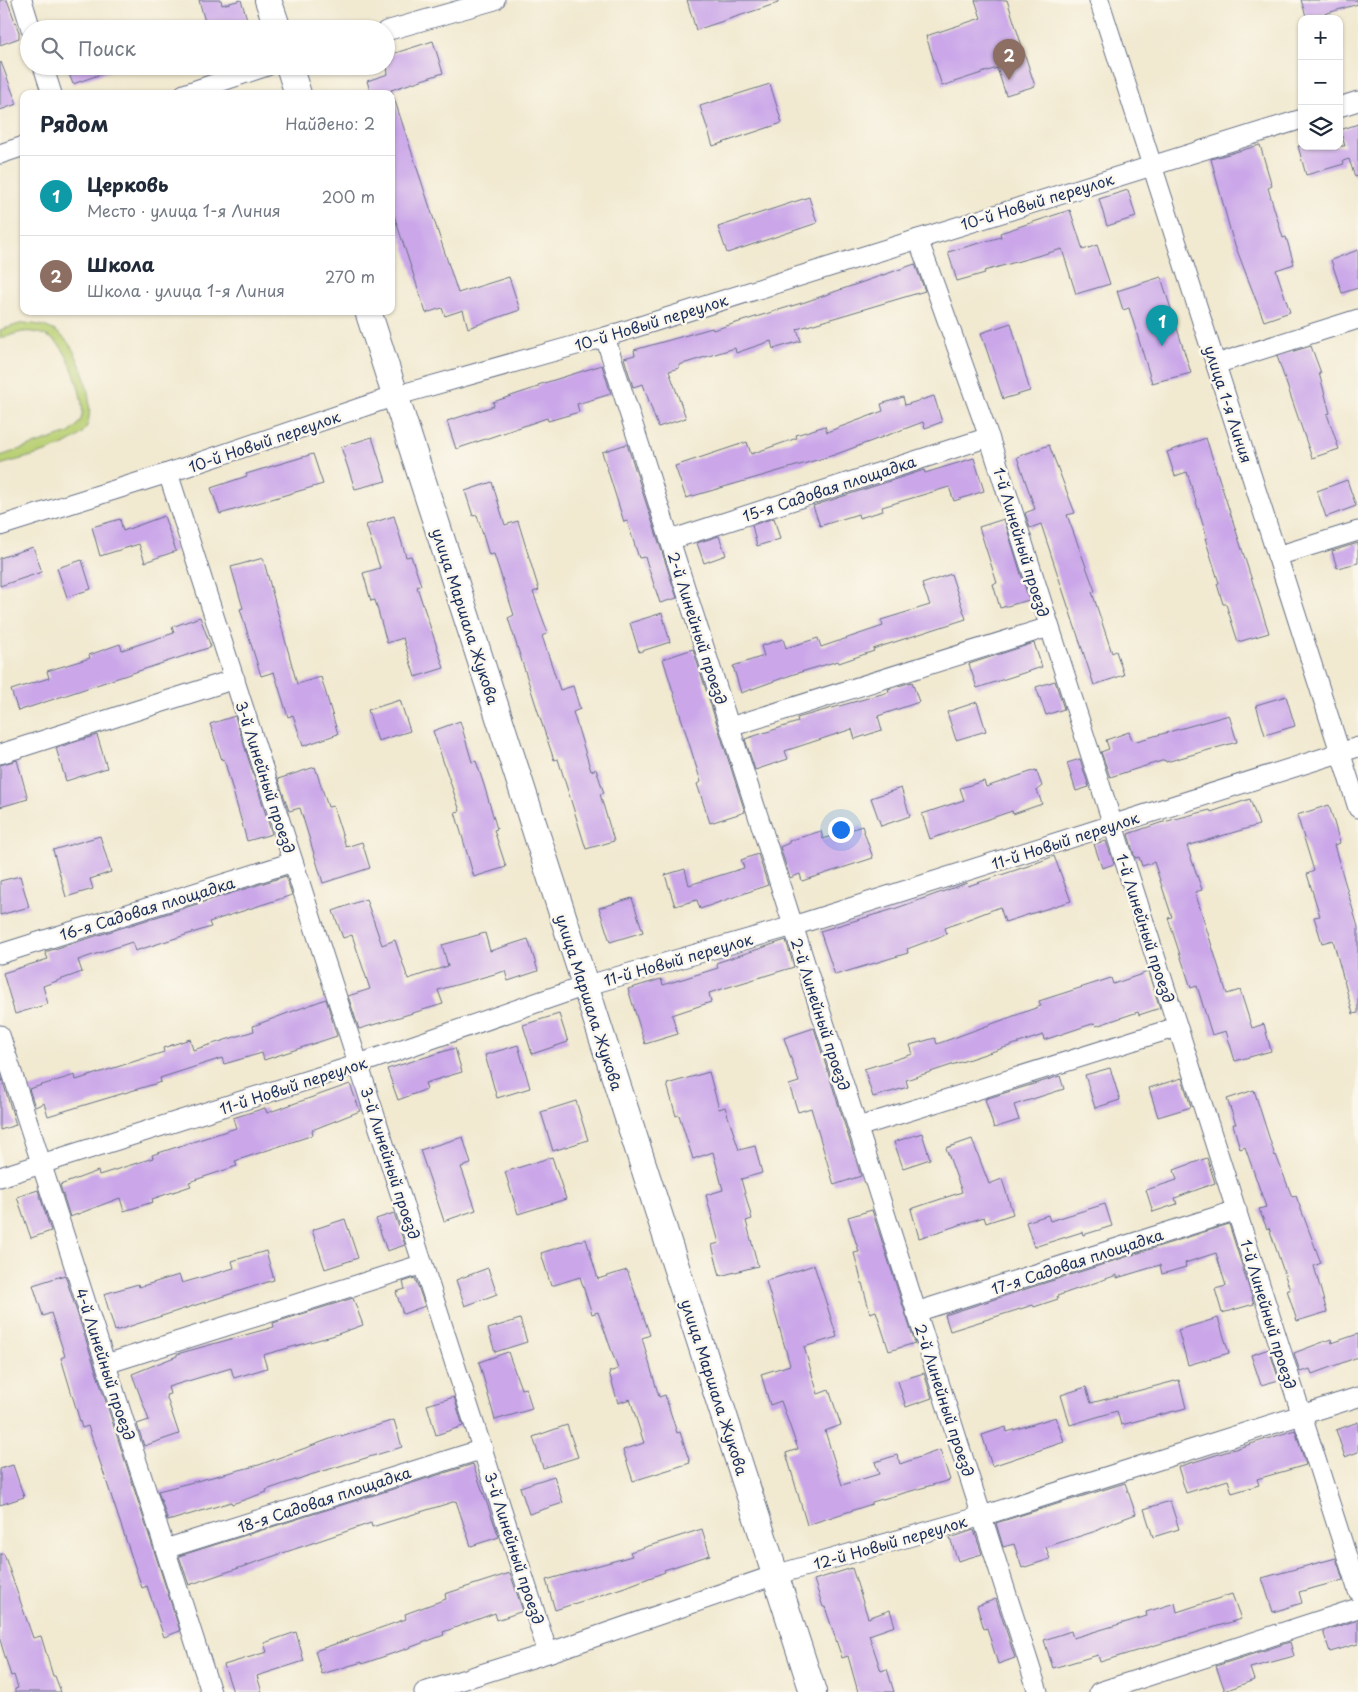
<!DOCTYPE html>
<html lang="ru">
<head>
<meta charset="utf-8">
<style>
	body { margin:0; font-family:"Playpen Sans",sans-serif; background:#f6f6f7; color:#1f2937 }
	.controls { position:absolute; right:15px; top:15px; display:grid; overflow:hidden; border-radius:10px; box-shadow:0 1px 4px #0004 }
	.controls button { width:45px; height:45px; display:grid; place-items:center; padding:0; border:0; border-bottom:1px solid #e0e1e3; background:#fff; color:#1f2937; font:25px sans-serif }
	.you { position:absolute; left:840px; top:829px; width:18px; height:18px; margin:-12px; border:4px solid #fff; border-radius:50%; background:#1a73e8; box-shadow:0 0 0 8px #1a73e833 }
	.badge { display:grid; place-items:center; width:32px; height:32px; border-radius:50%; background:#7c3aed; color:#fff; font-size:16px; font-weight:700 }
	.pin { position:absolute; translate:-50% -41px; filter:drop-shadow(0 1px 2px #0008) }
	.pin::after { content:''; position:absolute; top:26px; width:18px; height:15px; background:inherit; clip-path:polygon(0 0,100% 0,50% 100%) }
	.list { margin:0; padding:0; list-style:none }
	h2 { display:flex; justify-content:space-between; align-items:center; height:65px; margin:0; padding:0 20px; font-size:21px }
	h2 small { font-size:16px; font-weight:400; color:#747a83 }
	.list li { display:grid; grid-template-columns:32px 1fr auto; gap:15px; align-items:center; box-sizing:border-box; height:80px; padding:0 20px; border-top:1px solid #e0e1e3 }
	.list b { display:block; font-size:19px; white-space:nowrap }
	.list p { margin:0; font-size:16px; white-space:nowrap; color:#747a83 }
	.list em { font-size:16px; font-style:normal; color:#747a83 }
	.icon { flex:none; width:28px; height:28px; fill:none; stroke:currentColor; stroke-width:2; stroke-linecap:round; stroke-linejoin:round }
	.map { position:relative; flex:none; width:1358px; height:1692px; overflow:hidden }
	.search { position:absolute; background:#fff; box-shadow:0 1px 4px #0004; left:20px; top:20px; width:375px; height:55px; display:flex; align-items:center; gap:12px; box-sizing:border-box; padding:0 18px; border-radius:28px; color:#747a83; font-size:19px }
	.panel { position:absolute; background:#fff; box-shadow:0 1px 4px #0004; left:20px; top:90px; width:375px; height:225px; border-radius:10px }
	.map>svg:first-child { display:block }
</style>
</head>
<body>
<div class="map">
<svg width="1358" height="1692" viewBox="0 0 1358 1692">
	<rect width="100%" height="100%" fill="#fbf7ec"/>
	<filter id="ink" filterUnits="userSpaceOnUse"><feTurbulence type="fractalNoise" baseFrequency=".02" numOctaves="2"/><feDisplacementMap in="SourceGraphic" scale="10" xChannelSelector="R" yChannelSelector="G"/><feConvolveMatrix kernelMatrix="1 2 1 2 8 2 1 2 1" color-interpolation-filters="sRGB"/></filter>
	<filter id="wash" filterUnits="userSpaceOnUse"><feTurbulence type="fractalNoise" baseFrequency=".0096" numOctaves="4" result="noise"/><feDisplacementMap in="SourceGraphic" scale="20" xChannelSelector="R" yChannelSelector="G"/><feGaussianBlur stdDeviation="1.12" result="paint"/><feColorMatrix in="noise" values="0 0 0 0 0 0 0 0 0 0 0 0 0 0 0 0 0 1.4 0 .05"/><feComposite in="paint" operator="in"/></filter>
	<g filter="url(#wash)">
		<rect width="100%" height="100%" fill="#f1e9d0"/>
		<path fill="#bad074" stroke="#6a8069" d="M23,323C39,324 54,327 65,339C81,355 99,412 84,431C70,449 22,458 0,465V456L69,433C75,428 81,423 82,415C85,400 70,357 60,346C55,339 46,335 37,333C24,329 12,335 0,339V330Z"/>
		<g id="blocks">
			<g fill="#cba7e9">
				<path d="M0,0H7L19,32V38L0,45Z"/>
				<path d="M199,0H221L222,5L241,0L249,25L236,29H207Z"/>
				<path d="M687,0H778V3L696,30Z"/>
				<path d="M975,0H1007L1035,86L1006,95L997,68L942,86L926,36L981,18Z"/>
				<path d="M1301,0H1358V4L1307,19Z"/>
				<path d="M433,41L443,73L391,90L393,94H371L367,81L388,74L386,56Z"/>
				<path d="M1,62L17,104L0,110V63Z"/>
				<path d="M66,66H118V68L73,84Z"/>
				<path d="M770,84L782,123L713,146L700,106Z"/>
				<path d="M394,98L458,293L509,277L520,310L468,328L463,310L445,316L442,308L426,313L391,206V99Z"/>
				<path d="M1358,124V176L1355,177L1349,159L1343,161L1344,164L1306,175L1298,146H1345L1340,130Z"/>
				<path d="M1260,145L1272,186L1268,188L1283,238L1286,237L1294,264L1276,270L1290,312L1264,321L1232,237L1211,159Z"/>
				<path d="M1128,190L1136,217L1107,226L1099,199Z"/>
				<path d="M809,197L817,223L727,253L718,227Z"/>
				<path d="M1070,210L1083,250L1097,245L1110,284L1076,294L1062,249L984,271L985,273L957,281L948,252L1001,237L1000,233Z"/>
				<path d="M1358,250V288L1342,293L1331,260Z"/>
				<path d="M915,264L925,291L797,329L801,341L773,349L771,341L736,353L735,348L679,365V368L669,371L686,418L658,427L643,384L633,387L624,358L635,355L634,350L712,328L713,330L805,302Z"/>
				<path d="M1161,277L1191,373L1152,383L1129,308L1123,310L1117,291Z"/>
				<path d="M1011,323L1030,391L1003,399L981,333Z"/>
				<path d="M1311,346L1321,373H1319L1330,413L1327,414L1339,449L1312,458L1277,356Z"/>
				<path d="M602,365L611,394L577,404L579,412L548,421L547,418L456,449L447,421L494,406L493,402L538,387V385Z"/>
				<path d="M934,396L942,422L925,428L923,422L834,455L686,498L675,466L747,442L751,454L797,438L796,435L825,426L827,432L883,411L881,404L903,397L905,405Z"/>
				<path d="M372,437L386,481L355,489L341,447Z"/>
				<path d="M1206,438L1269,633L1238,642L1226,604H1223L1217,584L1219,583L1205,538H1207L1187,472L1175,476L1167,452Z"/>
				<path d="M627,444L677,598L660,603L645,557L639,558L627,521L624,522L602,452Z"/>
				<path d="M1049,445L1075,513L1067,515L1095,591L1092,592L1112,653L1116,651L1124,675L1094,685L1041,524L1030,528L1025,513L1035,509L1017,457Z"/>
				<path d="M313,454L323,484L220,514L211,488L247,476L246,474Z"/>
				<path d="M974,458L984,491L954,501L949,487L882,507L883,511L859,518L858,514L820,526L813,506L924,470L925,473Z"/>
				<path d="M1347,480L1356,506L1326,517L1317,491Z"/>
				<path d="M492,482L505,525L518,521L539,590L533,592L548,633L542,636L560,690L573,686L580,709L573,712L591,771L596,769L604,793L600,794L614,841L586,849L558,759L554,760L541,721L508,618L514,615L494,554L489,555L477,515L473,516L465,491Z"/>
				<path d="M164,516L176,551L145,562L139,544L100,556L92,527L120,519L123,531Z"/>
				<path d="M394,516L406,557L411,556L421,585L417,587L444,668L415,677L403,638L387,643L375,600L371,601L363,573L380,568L366,525Z"/>
				<path d="M774,518L780,539L757,546L752,525Z"/>
				<path d="M1004,519L1029,600L1000,608L993,584L997,583L979,527Z"/>
				<path d="M719,536L726,555L704,563L697,543Z"/>
				<path d="M1358,543V563L1337,568L1332,551Z"/>
				<path d="M33,547L42,572L0,586V558Z"/>
				<path d="M263,558L297,684L321,677L338,734L303,746L293,715L288,717L274,672L261,676L240,609L243,608L231,567Z"/>
				<path d="M82,560L91,589L67,597L57,568Z"/>
				<path d="M951,574L966,619L873,649L874,651L839,663L838,661L794,674L741,693L733,666L764,656L761,646L783,639L786,648L818,638L821,647L883,626L881,620L930,605L922,584Z"/>
				<path d="M662,613L670,642L639,652L630,623Z"/>
				<path d="M200,617L211,647L18,711L11,690L49,678L47,671L90,658L89,655L120,644L122,650L174,633L172,627Z"/>
				<path d="M1034,643L1042,667L977,688L969,664Z"/>
				<path d="M693,649L745,812L710,823L697,784L701,782L663,659Z"/>
				<path d="M1055,681L1064,709L1046,715L1036,687Z"/>
				<path d="M912,682L919,702L878,716L882,730L855,739L852,729L785,751L788,759L755,770L745,739L798,722L797,718L889,692L888,689Z"/>
				<path d="M1286,696L1295,726L1265,735L1256,705Z"/>
				<path d="M400,700L410,731L378,741L368,710Z"/>
				<path d="M977,702L986,731L956,740L947,712Z"/>
				<path d="M1229,715L1237,742L1166,762L1165,760L1110,777L1101,752L1109,749L1106,740L1129,732L1133,742Z"/>
				<path d="M235,716L272,834L247,841L224,759L222,760L210,724Z"/>
				<path d="M460,721L472,762L476,761L484,785L497,829L494,830L506,867L474,877L455,812L460,811L433,731Z"/>
				<path d="M97,735L107,768L66,781L56,748Z"/>
				<path d="M1080,759L1089,787L1076,791L1067,763Z"/>
				<path d="M17,760L28,799L0,807V765Z"/>
				<path d="M315,767L328,807L333,806L346,847L362,842L370,868L323,883L300,808L289,811L278,779Z"/>
				<path d="M1036,770L1042,786L1037,790L1042,804L1013,814L1012,811L930,839L922,814L964,800L960,788L984,781L986,787Z"/>
				<path d="M901,788L910,816L881,826L871,798Z"/>
				<path d="M1250,799L1259,825L1187,846L1202,890L1195,892L1227,994L1240,990L1252,1028L1264,1024L1271,1051L1235,1061L1226,1031L1212,1035L1197,986L1191,988L1168,918L1172,917L1154,862L1142,866L1139,857L1135,858L1128,834L1160,823L1210,810L1211,812Z"/>
				<path d="M1329,805L1340,843L1334,845L1358,927V1013L1353,1014L1333,940L1322,943L1314,917L1320,916L1307,874L1314,871L1297,815Z"/>
				<path d="M862,826L873,858L802,881L800,874L790,878L780,847L789,843V841L821,831L823,839Z"/>
				<path d="M100,836L111,872L90,879L93,889L66,897L53,850Z"/>
				<path d="M1106,841L1114,864L1102,868L1094,844Z"/>
				<path d="M758,854L768,885L700,909L697,900L675,906L665,875L685,869L689,885L744,868L741,860Z"/>
				<path d="M1054,856L1071,901L1005,922L1000,907L945,928L947,934L907,949L908,953L835,975L820,931L894,909L967,883L968,886L1031,865Z"/>
				<path d="M20,876L29,907L0,915V881Z"/>
				<path d="M286,876L292,895L209,922L211,927L135,951L132,942L78,960L82,972L43,986L48,1004L15,1014L3,973L48,959L45,952Z"/>
				<path d="M632,898L643,932L610,942L599,908Z"/>
				<path d="M366,899L382,945L395,940L408,979L448,966L442,945L485,933L490,951L528,939L538,971L508,981L505,971L438,990L443,1004L359,1029L348,996L370,989L352,935L343,938L333,911Z"/>
				<path d="M786,940L794,967L709,993L711,1002L672,1015L678,1034L645,1044L628,989L661,979L663,985L718,968L716,963Z"/>
				<path d="M1148,972L1160,1008L1139,1015L1138,1012L1096,1026L1095,1023L1044,1040L1043,1035L906,1080L908,1087L873,1097L864,1069L913,1054L910,1045L935,1038L937,1044L1041,1006L1039,1001L1111,978L1113,984Z"/>
				<path d="M326,999L337,1036L264,1060L262,1053L224,1064L222,1058L160,1078L161,1082L48,1116L44,1103L35,1107L29,1089L75,1075L76,1080L164,1052L163,1048L190,1039L193,1050L254,1031L253,1026Z"/>
				<path d="M559,1014L568,1042L532,1054L523,1025Z"/>
				<path d="M814,1028L861,1176L834,1185L811,1108L798,1112L789,1085L799,1082L784,1038Z"/>
				<path d="M518,1045L530,1088L497,1098L485,1055Z"/>
				<path d="M455,1048L462,1072L425,1083L427,1089L398,1100L387,1069Z"/>
				<path d="M1110,1068L1120,1100L1095,1108L1085,1075Z"/>
				<path d="M0,1072L16,1125L0,1130Z"/>
				<path d="M709,1072L719,1109L725,1107L739,1150L755,1146L762,1173L741,1179L752,1219L746,1221L758,1266L720,1276L712,1245L719,1243L706,1195L723,1190L713,1152L693,1159L679,1115L676,1116L667,1084Z"/>
				<path d="M1060,1076L1064,1089L1014,1105L1019,1120L994,1128L985,1099Z"/>
				<path d="M1182,1078L1191,1107L1158,1117L1149,1088Z"/>
				<path d="M350,1084L360,1111L312,1130L313,1135L235,1161L237,1166L189,1182L191,1186L152,1199L153,1202L124,1211L120,1198L70,1217L60,1185L98,1171L99,1175L153,1158L152,1155L236,1128L233,1118L265,1108L267,1113Z"/>
				<path d="M1254,1090L1275,1156L1276,1155L1292,1197L1296,1196L1321,1263L1314,1266L1327,1312L1297,1321L1287,1290H1290L1269,1228L1267,1229L1259,1209L1266,1207L1245,1147L1240,1149L1233,1124H1236L1227,1099Z"/>
				<path d="M576,1101L588,1140L553,1151L541,1112Z"/>
				<path d="M922,1133L930,1159L903,1168L894,1142Z"/>
				<path d="M463,1137L471,1164L461,1167L476,1210L444,1221L420,1150Z"/>
				<path d="M972,1139L989,1184L1002,1179L1013,1214L986,1223L984,1217L919,1238L911,1209L962,1192L946,1148Z"/>
				<path d="M552,1157L566,1199L518,1214L505,1172Z"/>
				<path d="M1207,1158L1215,1183L1175,1198L1177,1204L1153,1212L1146,1190L1177,1180L1174,1170Z"/>
				<path d="M38,1190L51,1231L31,1238L17,1197Z"/>
				<path d="M1105,1204L1112,1226L1083,1235L1082,1232L1034,1247L1026,1222L1048,1215L1050,1221Z"/>
				<path d="M872,1210L915,1343L889,1351L876,1311L870,1313L854,1253L859,1252L848,1217Z"/>
				<path d="M394,1213L405,1245L387,1251L376,1219Z"/>
				<path d="M345,1219L358,1258L325,1269L312,1230Z"/>
				<path d="M1229,1224L1254,1304L1222,1313L1215,1289L1226,1286L1216,1253L1185,1263L1186,1267L1162,1274L1160,1265L1117,1278V1275L1057,1296L1058,1299L1034,1307L1033,1305L950,1331L945,1315Z"/>
				<path d="M586,1239L598,1279L627,1270L650,1335L642,1338L659,1397L665,1395L677,1433L680,1432L690,1463L633,1481L623,1450L644,1443L630,1399L618,1403L609,1372L618,1369L598,1312L592,1314L580,1277L551,1286L541,1253Z"/>
				<path d="M266,1251L274,1280L115,1331L104,1294L138,1284L139,1287L179,1275L182,1283L234,1268L232,1261Z"/>
				<path d="M814,1265L837,1337L804,1347L818,1394L829,1390L841,1425L825,1431L842,1485L879,1474L875,1462L897,1455L900,1464L940,1450L950,1480L872,1502V1504L807,1525L786,1453L798,1449L781,1401L770,1405L761,1374L790,1365L766,1281Z"/>
				<path d="M488,1268L497,1294L465,1306L456,1280Z"/>
				<path d="M65,1275L180,1631L164,1637L147,1586L142,1588L88,1426L82,1428L61,1358L65,1356L51,1313L43,1316L33,1285Z"/>
				<path d="M415,1278L425,1306L403,1314L396,1292L405,1289L403,1282Z"/>
				<path d="M353,1298L363,1325L332,1336L263,1355L267,1368L234,1378L231,1368L168,1387L170,1394L166,1395L179,1434L144,1446L137,1424L149,1420L132,1374L177,1356V1354L274,1327L273,1323Z"/>
				<path d="M1218,1318L1229,1353L1188,1365L1178,1330Z"/>
				<path d="M520,1319L527,1342L495,1352L488,1329Z"/>
				<path d="M1358,1334V1357L1312,1374L1310,1369L1300,1372L1294,1353L1331,1339L1332,1343Z"/>
				<path d="M1269,1349L1279,1380L1261,1385L1251,1355Z"/>
				<path d="M508,1352L521,1389L526,1388L532,1409L495,1420L479,1362Z"/>
				<path d="M924,1373L932,1398L906,1407L898,1381Z"/>
				<path d="M1179,1380L1186,1408L1121,1425L1117,1411L1070,1425L1061,1395L1086,1387L1091,1403Z"/>
				<path d="M454,1397L463,1426L436,1435L427,1405Z"/>
				<path d="M1056,1417L1064,1442L992,1466L982,1435L1006,1427L1007,1432Z"/>
				<path d="M394,1420L402,1447L307,1476L266,1490L267,1492L232,1504L231,1502L168,1521L158,1491L259,1465L341,1435V1437Z"/>
				<path d="M1358,1422V1452L1345,1457L1336,1430Z"/>
				<path d="M567,1425L578,1457L543,1468L533,1437Z"/>
				<path d="M1295,1430L1306,1465L1257,1479L1259,1485L1232,1493L1228,1480L1186,1493L1178,1467Z"/>
				<path d="M473,1464L499,1537L471,1546L456,1501L372,1527L371,1523L189,1585L179,1556Z"/>
				<path d="M13,1465L24,1497L0,1505V1469Z"/>
				<path d="M554,1476L563,1503L529,1514L520,1487Z"/>
				<path d="M1125,1483L1136,1514L1099,1528V1530L1046,1547L1050,1559L1022,1568L1014,1544L1003,1547L996,1523Z"/>
				<path d="M1170,1501L1179,1529L1153,1537L1144,1509Z"/>
				<path d="M702,1529L710,1555L664,1570L665,1572L628,1586L555,1610L546,1580L632,1556L630,1552Z"/>
				<path d="M974,1530L982,1554L958,1561L950,1538Z"/>
				<path d="M0,1554H4L33,1638L41,1636L53,1676H55L61,1692H15V1689L18,1688L14,1675L11,1676L0,1640Z"/>
				<path d="M1336,1558L1343,1580L1299,1592L1302,1603L1273,1612L1262,1578Z"/>
				<path d="M852,1568L868,1618L890,1610L895,1626L869,1635L881,1671L887,1669L894,1692H858L848,1656L842,1658L825,1607H823L814,1580Z"/>
				<path d="M510,1573L523,1611L497,1620L495,1613L443,1632L444,1635L403,1650L362,1664V1662L322,1674L315,1651L406,1619L405,1614L446,1599L445,1594Z"/>
				<path d="M1232,1594L1241,1619L1100,1662L1098,1655L1053,1668L1044,1640L1071,1631L1073,1638L1147,1616L1146,1612L1175,1603L1177,1612Z"/>
				<path d="M996,1599L1015,1658L998,1664L987,1628L984,1629L977,1606Z"/>
				<path d="M1358,1620V1644L1330,1652L1323,1631Z"/>
				<path d="M296,1632L304,1661L257,1676L262,1692H233L224,1665L267,1652L264,1643Z"/>
				<path d="M1290,1642L1294,1656L1250,1668L1254,1680L1225,1691L1216,1666Z"/>
			</g>
		</g>
	</g>
	<g filter="url(#ink)">
		<use href="#blocks" fill-opacity="0" stroke="#667086" stroke-width="1"/>
		<g fill="none" stroke-linecap="round" stroke-linejoin="round">
			<defs>
				<g id="street">
					<path d="M22,0L31,29"/>
					<path d="M1099,0L1358,808"/>
					<path d="M386,31L495,0"/>
					<path d="M43,66L52,94"/>
					<path d="M184,94L267,66"/>
					<path d="M1339,107L1358,101"/>
					<path d="M0,154L24,146"/>
					<path d="M918,239L989,437L1358,1591"/>
					<path d="M605,337L1038,1692"/>
					<path d="M1216,364L1358,319"/>
					<path d="M168,473L548,1653"/>
					<path d="M0,526L168,473L395,396L605,337L1302,119"/>
					<path d="M670,540L989,437"/>
					<path d="M1277,556L1358,531"/>
					<path d="M730,727L1049,627"/>
					<path d="M0,754L235,679"/>
					<path d="M0,954L293,862"/>
					<path d="M0,1035L211,1692"/>
					<path d="M858,1127L1177,1027"/>
					<path d="M0,1177L359,1064L585,986L793,926L1358,747"/>
					<path d="M916,1312L1237,1210"/>
					<path d="M106,1364L423,1264"/>
					<path d="M165,1549L483,1449"/>
					<path d="M424,1692L548,1653L775,1575L982,1516L1358,1397"/>
					<path d="M1099,1692L1358,1608"/>
				</g>
				<g id="secondary">
					<path d="M268,0L278,29"/>
					<path d="M289,66L298,94"/>
					<path d="M368,311L813,1692"/>
				</g>
			</defs>
			<use href="#street" stroke="#667086" stroke-width="21"/>
			<use href="#secondary" stroke="#667086" stroke-width="28"/>
			<use href="#street" stroke="#fff" stroke-width="19"/>
			<use href="#secondary" stroke="#fff" stroke-width="26"/>
		</g>
	</g>
	<g text-anchor="middle" dominant-baseline="central" stroke-width="5" stroke-linejoin="round" paint-order="stroke">
		<g font-size="15" fill="#1b2f5e" stroke="#fbf7ec">
			<text transform="translate(1037 201) rotate(-17)">10-й Новый переулок</text>
			<text transform="translate(651 322) rotate(-17)">10-й Новый переулок</text>
			<text transform="translate(1229 404) rotate(72)">улица 1-я Линия</text>
			<text transform="translate(264 441) rotate(-19)">10-й Новый переулок</text>
			<text transform="translate(829 488) rotate(-18)">15-я Садовая площадка</text>
			<text transform="translate(1022 542) rotate(73)">1-й Линейный проезд</text>
			<text transform="translate(466 616) rotate(72)">улица Маршала Жукова</text>
			<text transform="translate(698 628) rotate(72)">2-й Линейный проезд</text>
			<text transform="translate(266 777) rotate(72)">3-й Линейный проезд</text>
			<text transform="translate(1065 840) rotate(-18)">11-й Новый переулок</text>
			<text transform="translate(147 908) rotate(-17)">16-я Садовая площадка</text>
			<text transform="translate(1146 928) rotate(72)">1-й Линейный проезд</text>
			<text transform="translate(678 959) rotate(-16)">11-й Новый переулок</text>
			<text transform="translate(590 1002) rotate(72)">улица Маршала Жукова</text>
			<text transform="translate(821 1014) rotate(72)">2-й Линейный проезд</text>
			<text transform="translate(293 1085) rotate(-18)">11-й Новый переулок</text>
			<text transform="translate(391 1163) rotate(72)">3-й Линейный проезд</text>
			<text transform="translate(1077 1261) rotate(-18)">17-я Садовая площадка</text>
			<text transform="translate(1269 1314) rotate(73)">1-й Линейный проезд</text>
			<text transform="translate(106 1364) rotate(72)">4-й Линейный проезд</text>
			<text transform="translate(715 1387) rotate(72)">улица Маршала Жукова</text>
			<text transform="translate(945 1400) rotate(72)">2-й Линейный проезд</text>
			<text transform="translate(324 1499) rotate(-18)">18-я Садовая площадка</text>
			<text transform="translate(890 1542) rotate(-16)">12-й Новый переулок</text>
			<text transform="translate(515 1548) rotate(72)">3-й Линейный проезд</text>
		</g>
	</g>
</svg>
<div class="controls">
<button>+</button>
<button>−</button>
<button><svg class="icon" aria-label="layers" viewBox="0 0 24 24"><path d="M12 4l9 5-9 5-9-5zM3 14l9 5 9-5"/></svg></button>
</div>
<div class="you"></div>
<div class="pin badge" style="left:1162px;top:346px;background:#0f9aa8">1</div>
<div class="pin badge" style="left:1009px;top:80px;background:#8d6e63">2</div>
<div class="search"><svg class="icon" aria-label="search" viewBox="0 0 24 24"><circle cx="10" cy="10" r="6"/><path d="M15 15l6 6"/></svg>Поиск</div>
<section class="panel">
<h2>Рядом<small>Найдено: 2</small></h2>
<ul class="list">
<li><span class="badge" style="background:#0f9aa8">1</span><div><b>Церковь</b><p>Место · улица 1-я Линия</p></div><em>200 m</em></li>
<li><span class="badge" style="background:#8d6e63">2</span><div><b>Школа</b><p>Школа · улица 1-я Линия</p></div><em>270 m</em></li>
</ul>
</section>
</div>
</body>
</html>
